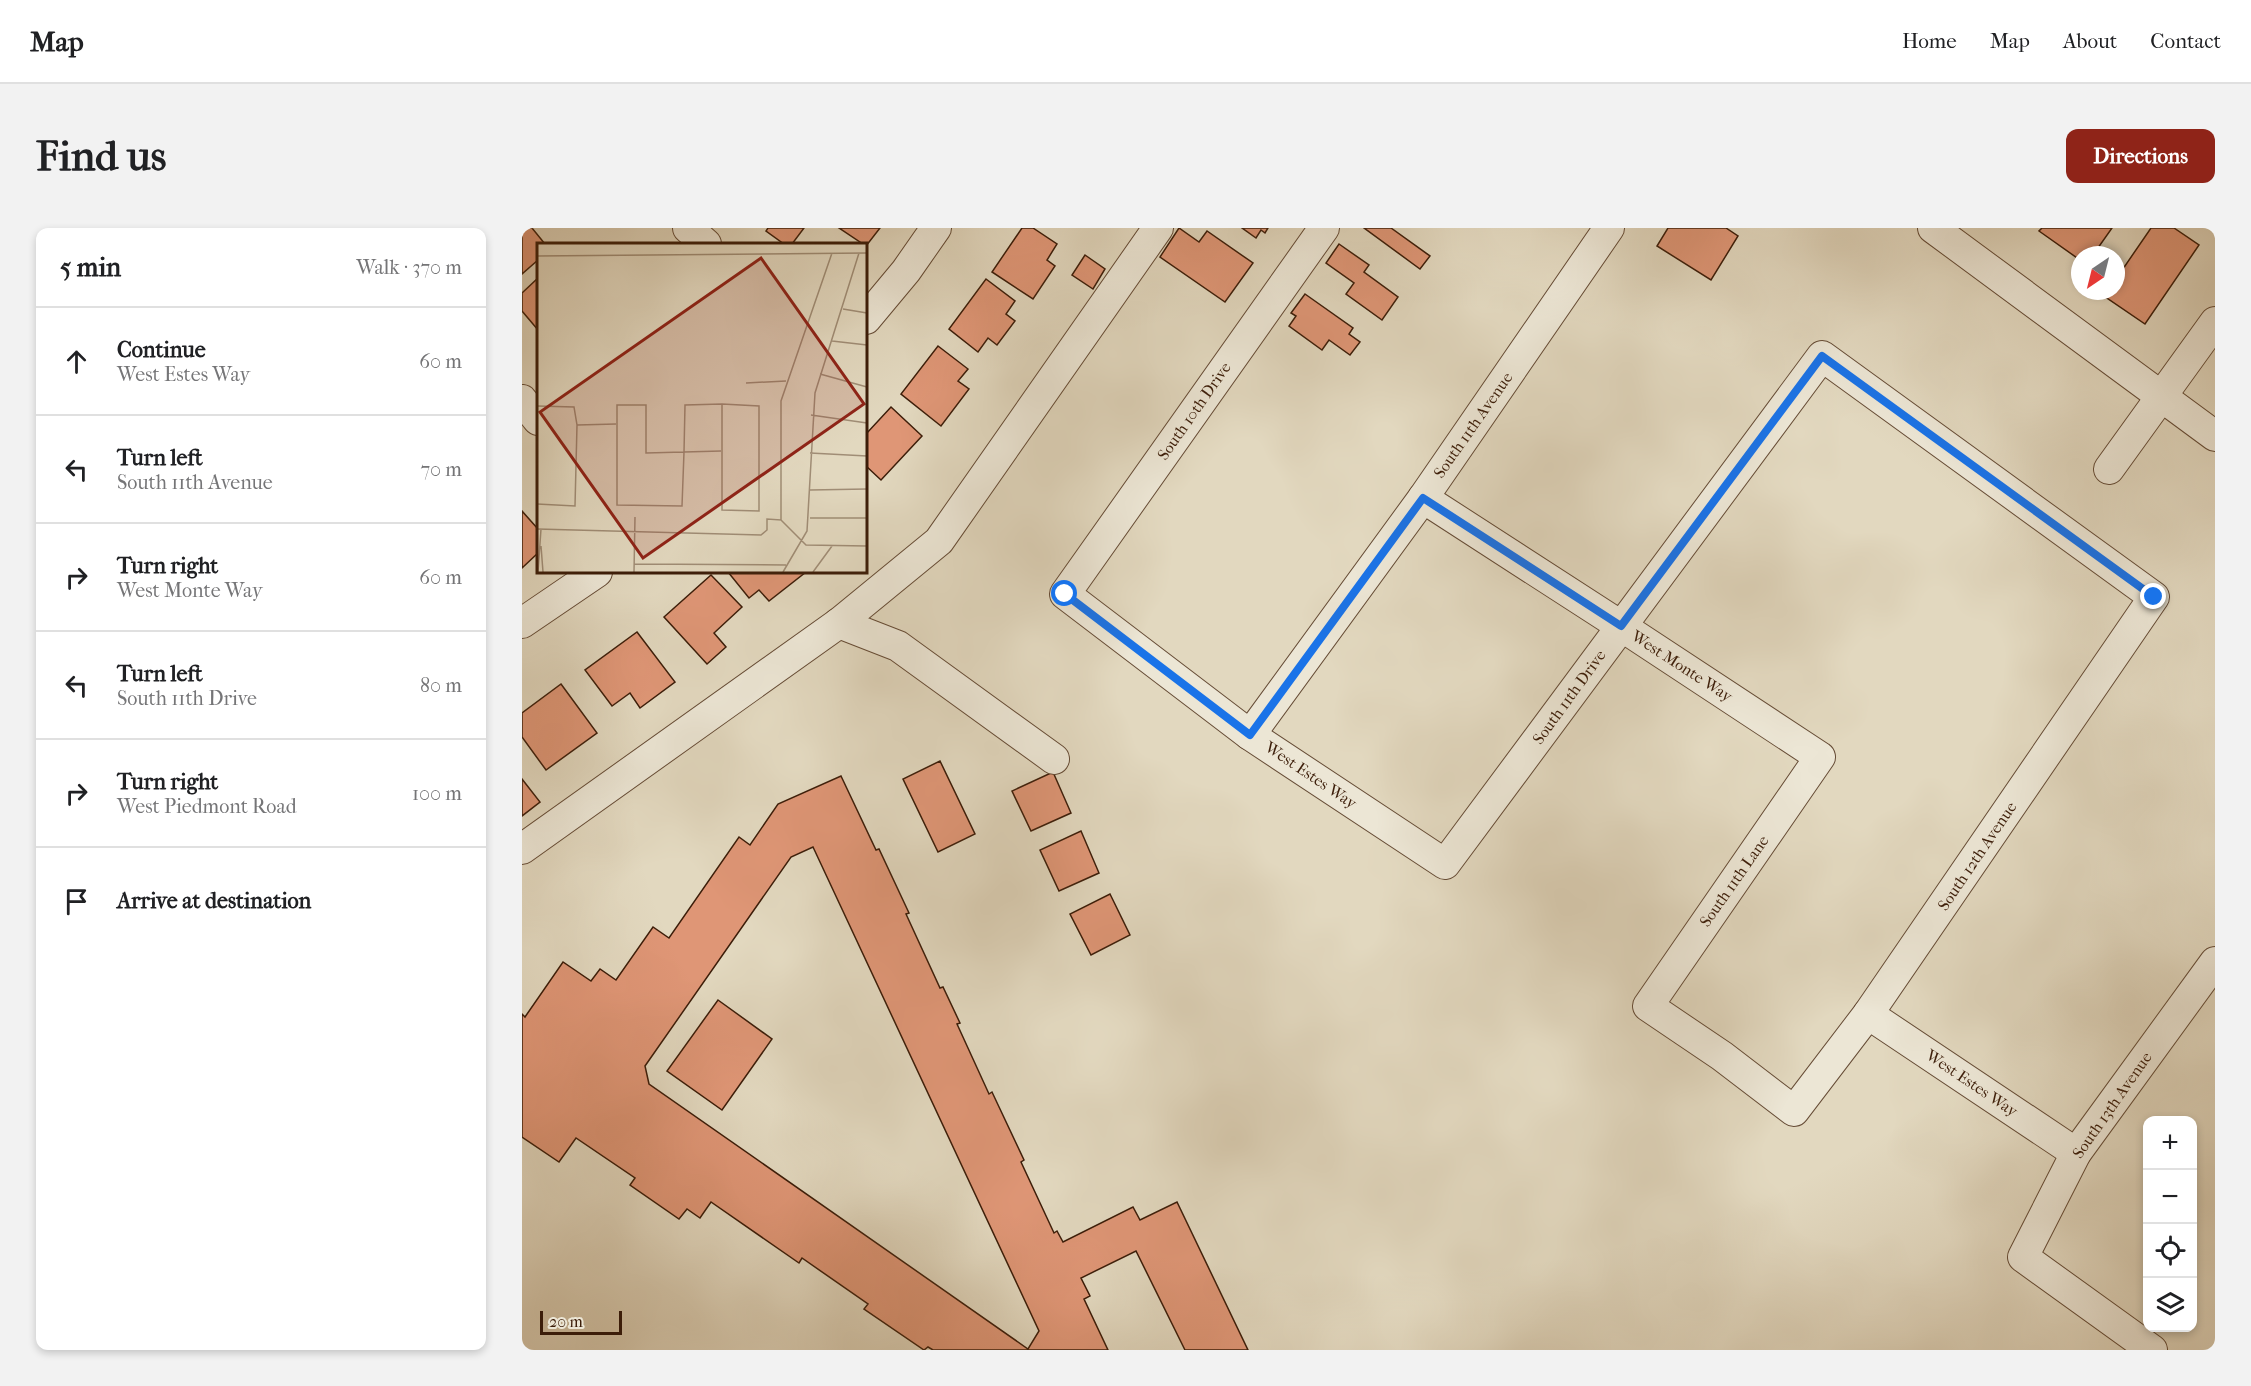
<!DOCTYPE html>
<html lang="en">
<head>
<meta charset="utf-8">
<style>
	body { margin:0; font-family:"IM FELL French Canon",serif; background:#f2f2f2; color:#202124 }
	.controls { position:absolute; right:18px; bottom:18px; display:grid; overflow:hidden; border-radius:12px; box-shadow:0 3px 9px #0003 }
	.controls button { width:54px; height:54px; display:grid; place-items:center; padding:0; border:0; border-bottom:2px solid #e0e0e0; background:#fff; color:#202124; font:30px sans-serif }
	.compass { position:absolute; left:1549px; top:18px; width:54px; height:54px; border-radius:50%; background:#fff; box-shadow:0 3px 9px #0003; rotate:215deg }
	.scale { position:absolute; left:18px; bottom:15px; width:82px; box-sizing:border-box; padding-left:6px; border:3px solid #3c1d09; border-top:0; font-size:16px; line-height:21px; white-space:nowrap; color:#3c1d09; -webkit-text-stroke:4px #ece6d5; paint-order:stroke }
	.stop { position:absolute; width:18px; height:18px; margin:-14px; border:4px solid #1a73e8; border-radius:50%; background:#fff }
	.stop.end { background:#1a73e8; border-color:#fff; box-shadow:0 2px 6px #0008 }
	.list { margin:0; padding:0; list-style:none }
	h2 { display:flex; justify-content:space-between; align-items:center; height:78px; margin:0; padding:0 24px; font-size:26px }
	h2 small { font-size:20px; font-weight:400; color:#757577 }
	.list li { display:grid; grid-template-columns:39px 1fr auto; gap:18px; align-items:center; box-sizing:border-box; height:108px; padding:0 24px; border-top:2px solid #e0e0e0 }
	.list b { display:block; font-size:22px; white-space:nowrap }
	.list p { margin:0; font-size:20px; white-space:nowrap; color:#757577 }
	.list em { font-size:20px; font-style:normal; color:#757577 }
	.icon { flex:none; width:33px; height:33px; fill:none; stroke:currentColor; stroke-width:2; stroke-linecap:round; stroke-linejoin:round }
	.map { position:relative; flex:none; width:1693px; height:1122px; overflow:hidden; border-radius:12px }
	header { display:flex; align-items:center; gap:36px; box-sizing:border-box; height:84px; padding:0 30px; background:#fff; border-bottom:2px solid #e0e0e0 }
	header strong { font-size:28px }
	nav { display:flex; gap:33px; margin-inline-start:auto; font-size:21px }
	.intro { display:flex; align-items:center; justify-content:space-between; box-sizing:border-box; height:144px; padding:0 36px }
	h1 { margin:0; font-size:42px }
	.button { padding:15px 27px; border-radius:12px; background:#8f2418; color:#fff; font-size:21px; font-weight:700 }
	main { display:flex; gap:36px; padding:0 36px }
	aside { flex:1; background:#fff; border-radius:12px; box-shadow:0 3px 9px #0003 }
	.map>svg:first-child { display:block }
</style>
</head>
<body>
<header>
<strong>Map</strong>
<nav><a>Home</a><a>Map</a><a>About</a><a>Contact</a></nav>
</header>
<div class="intro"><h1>Find us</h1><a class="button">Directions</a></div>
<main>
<aside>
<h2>5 min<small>Walk · 370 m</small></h2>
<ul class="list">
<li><svg class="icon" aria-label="ahead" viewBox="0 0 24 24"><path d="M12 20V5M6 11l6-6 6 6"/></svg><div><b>Continue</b><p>West Estes Way</p></div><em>60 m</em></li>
<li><svg class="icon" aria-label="left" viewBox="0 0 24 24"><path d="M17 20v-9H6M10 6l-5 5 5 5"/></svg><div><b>Turn left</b><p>South 11th Avenue</p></div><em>70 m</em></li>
<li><svg class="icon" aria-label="right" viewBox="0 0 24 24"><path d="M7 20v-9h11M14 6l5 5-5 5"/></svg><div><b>Turn right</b><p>West Monte Way</p></div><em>60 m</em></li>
<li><svg class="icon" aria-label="left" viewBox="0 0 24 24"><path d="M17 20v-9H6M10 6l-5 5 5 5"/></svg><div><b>Turn left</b><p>South 11th Drive</p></div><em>80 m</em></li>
<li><svg class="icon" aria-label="right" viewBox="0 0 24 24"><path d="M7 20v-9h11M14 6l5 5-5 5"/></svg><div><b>Turn right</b><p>West Piedmont Road</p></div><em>100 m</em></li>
<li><svg class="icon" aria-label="arrive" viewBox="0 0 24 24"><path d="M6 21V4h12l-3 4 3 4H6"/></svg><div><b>Arrive at destination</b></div></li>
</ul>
</aside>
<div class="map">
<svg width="1693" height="1122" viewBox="0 0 1693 1122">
	<rect width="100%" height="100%" fill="#e2d8bf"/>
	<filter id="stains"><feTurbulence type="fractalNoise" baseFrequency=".00333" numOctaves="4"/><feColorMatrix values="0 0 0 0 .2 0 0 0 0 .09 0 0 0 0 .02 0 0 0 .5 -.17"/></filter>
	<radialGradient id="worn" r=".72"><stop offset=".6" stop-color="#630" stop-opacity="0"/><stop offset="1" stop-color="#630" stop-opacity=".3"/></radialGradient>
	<g fill="#df9676" stroke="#3c1d09" stroke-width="1.5" fill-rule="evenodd">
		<path d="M0,0H10L23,16H16V32L0,46Z"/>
		<path d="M246,0H282L270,16H262L244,3Z"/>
		<path d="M317,0H358L344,18Z"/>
		<path d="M500,0H511L535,16L525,32L533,38L511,71L470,44Z"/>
		<path d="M657,0L677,14L685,3L731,35L703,74L638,29Z"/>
		<path d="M720,0H746L743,5L739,2L734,10Z"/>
		<path d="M842,0H869L908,28L898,41Z"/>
		<path d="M1146,0H1204L1216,8L1189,52L1135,18Z"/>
		<path d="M1520,0H1590L1571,27H1558V32L1517,3Z"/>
		<path d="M1629,0H1652L1677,17L1623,96L1582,68L1586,63H1594V51Z"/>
		<path d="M817,16L847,37L842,44L876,69L860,92L824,66L832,55L804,35Z"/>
		<path d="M563,27L583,41L571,61L550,47Z"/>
		<path d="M16,50V102L0,83V65Z"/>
		<path d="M464,51L493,73L484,86L493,93L475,117L466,110L456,124L427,101Z"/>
		<path d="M783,66L831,100L827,106L838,114L828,127L807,112L800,122L767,98L774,88L769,85Z"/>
		<path d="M416,118L446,141L436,153L447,161L419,198L379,166Z"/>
		<path d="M369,179L400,208L359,252L344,238V206Z"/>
		<path d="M0,283L16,301V325L0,340Z"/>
		<path d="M206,344H284L247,373L237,362L227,370Z"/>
		<path d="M189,347L220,379L192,405L204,419L185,436L142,389Z"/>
		<path d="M115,404L153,454L118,480L108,465L90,478L63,442Z"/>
		<path d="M39,456L75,505L24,542L0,509V485Z"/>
		<path d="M418,533L453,606L416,624L381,551Z"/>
		<path d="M531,544L549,585L509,603L490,563Z"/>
		<path d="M319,548L354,622L357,621L387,685L384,686L418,760L421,759L438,795L435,796L467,866L470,864L502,932L499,934L532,1005L535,1003L541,1014L611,979L618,992L655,974L726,1122H663L614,1023L559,1050L568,1068L562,1071L586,1122H411L406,1119L402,1122L342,1081L346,1076L280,1030L277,1035L189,974L178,990L165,981L157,991L108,957L113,950L54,910L37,934L0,909V786L3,789L41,734L69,753L78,741L94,752L131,699L147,710L217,609L228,617L256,576ZM291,619L517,1103L506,1121L127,856L123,838L269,629Z"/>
		<path d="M0,551L18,574L0,588Z"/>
		<path d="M559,603L577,645L537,663L518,622Z"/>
		<path d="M588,666L608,707L569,727L548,686Z"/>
		<path d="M196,772L250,811L200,882L145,843Z"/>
	</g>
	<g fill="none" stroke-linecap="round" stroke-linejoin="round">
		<defs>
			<g id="minor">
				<path d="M166,0L184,16"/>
				<path d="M802,0L543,366L728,507L923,636L1300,128L1632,369L1346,786L1272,883L1200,828L1126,778L1298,529L1099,398L901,270"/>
				<path d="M1411,0L1693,208"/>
				<path d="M344,91L384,43L414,0"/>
				<path d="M0,172L16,192"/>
				<path d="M1587,241L1693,94"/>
				<path d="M0,395L75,344"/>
				<path d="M317,395L376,418L532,531"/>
				<path d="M728,507L901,270L1087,0"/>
				<path d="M0,621L317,395L417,313L636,0"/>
				<path d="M1346,786L1554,925"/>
				<path d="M1630,1122L1501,1029L1554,925L1693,734"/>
			</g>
		</defs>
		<use href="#minor" stroke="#664c36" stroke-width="32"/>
		<use href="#minor" stroke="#ece6d5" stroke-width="30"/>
	</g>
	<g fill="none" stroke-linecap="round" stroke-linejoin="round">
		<path stroke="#1a73e8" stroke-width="8" d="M543,366L728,507L901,270L1099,398L1300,128L1632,369"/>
	</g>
	<g text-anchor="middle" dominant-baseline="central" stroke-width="4.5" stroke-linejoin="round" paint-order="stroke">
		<g font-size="16" fill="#3c1d09" stroke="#ece6d5">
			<text transform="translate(672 183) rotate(-55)">South 10th Drive</text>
			<text transform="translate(951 197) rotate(-55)">South 11th Avenue</text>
			<text transform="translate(1160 438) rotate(33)">West Monte Way</text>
			<text transform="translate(1047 469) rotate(-54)">South 11th Drive</text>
			<text transform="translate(789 547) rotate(34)">West Estes Way</text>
			<text transform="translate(1455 628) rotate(-56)">South 12th Avenue</text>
			<text transform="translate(1212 653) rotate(-55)">South 11th Lane</text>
			<text transform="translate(1450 855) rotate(34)">West Estes Way</text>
			<text transform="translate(1590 877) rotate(-55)">South 13th Avenue</text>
		</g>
	</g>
	<g transform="translate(15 15)">
		<rect width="330" height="330" fill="#e2d8bf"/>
		<path fill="none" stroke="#a08d76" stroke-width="1.5" d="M0,13L330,10M306,66L330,70M295,98L330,102M283,131L330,144M209,140L249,138M0,163L37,164L40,182L38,263L0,261M274,172L330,180M40,182L79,181M184,208L147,209L109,210V162H80V262L145,263L147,209L148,162L185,161L222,163V268L185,267V161M273,210L330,213M273,247L330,246M273,275H330M244,277L269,302L330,303M0,286L224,292L230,287V276L244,277V158L295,10M4,303L6,329M97,321L249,322M1,329L4,286M97,329L98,274M246,329L270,288L278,150L322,10M276,329L295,303"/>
		<path fill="#8f2418" fill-opacity="0.15" stroke="#8f2418" stroke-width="3" d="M224,15L327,161L106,315L3,169Z"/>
		<rect width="330" height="330" fill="none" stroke="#3c1d09" stroke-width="3"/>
	</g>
	<rect width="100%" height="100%" filter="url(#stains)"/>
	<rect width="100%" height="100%" fill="url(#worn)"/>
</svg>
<div class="controls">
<button>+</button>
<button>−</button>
<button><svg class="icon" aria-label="locate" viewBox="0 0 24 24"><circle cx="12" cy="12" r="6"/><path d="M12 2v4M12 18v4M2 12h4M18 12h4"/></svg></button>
<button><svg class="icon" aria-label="layers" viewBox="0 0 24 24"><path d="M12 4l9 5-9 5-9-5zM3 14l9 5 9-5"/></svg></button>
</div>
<svg class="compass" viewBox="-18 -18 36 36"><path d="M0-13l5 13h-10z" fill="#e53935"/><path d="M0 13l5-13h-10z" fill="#757577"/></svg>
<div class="scale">20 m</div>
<div class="stop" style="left:543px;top:366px"></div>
<div class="stop end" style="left:1632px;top:369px"></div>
</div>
</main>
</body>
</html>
